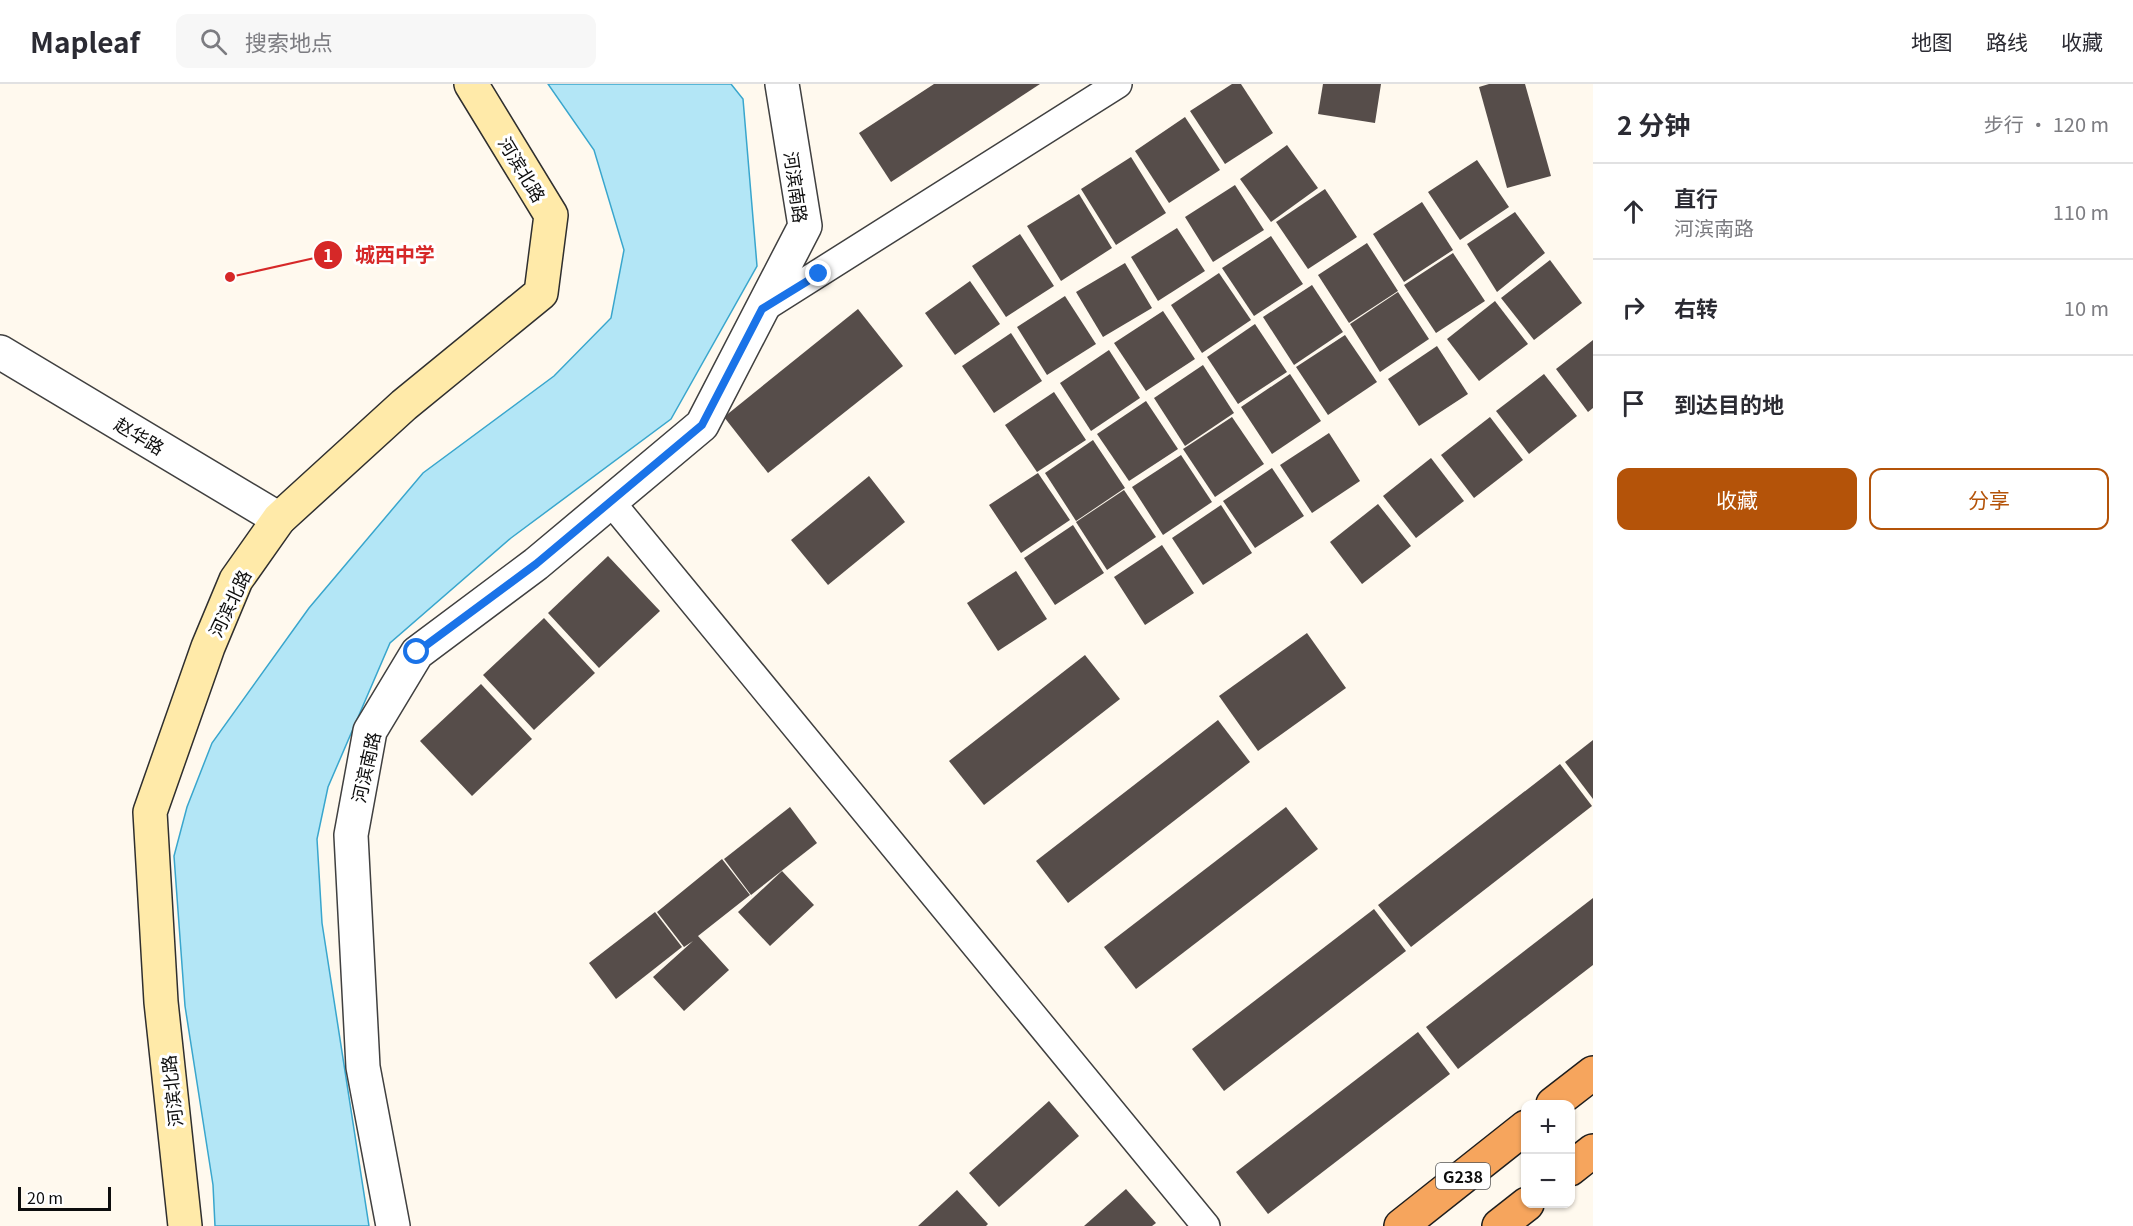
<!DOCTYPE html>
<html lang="zh">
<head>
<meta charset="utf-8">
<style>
	body { margin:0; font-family:Georgia,"Noto Sans SC",serif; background:#f7f7f7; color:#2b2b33 }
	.controls { position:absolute; right:18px; bottom:18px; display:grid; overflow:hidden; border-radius:12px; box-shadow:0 2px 4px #0004 }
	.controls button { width:54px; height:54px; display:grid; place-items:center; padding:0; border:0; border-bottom:2px solid #e1e1e2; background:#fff; color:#2b2b33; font:30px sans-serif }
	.scale { position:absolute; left:18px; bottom:15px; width:93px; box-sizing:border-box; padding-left:6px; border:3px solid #0d0d0d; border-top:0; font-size:16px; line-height:21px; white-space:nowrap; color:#0d0d0d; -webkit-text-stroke:4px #fff; paint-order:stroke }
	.stop { position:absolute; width:18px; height:18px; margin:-14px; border:4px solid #1a73e8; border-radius:50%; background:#fff }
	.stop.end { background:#1a73e8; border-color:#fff; box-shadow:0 2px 6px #0008 }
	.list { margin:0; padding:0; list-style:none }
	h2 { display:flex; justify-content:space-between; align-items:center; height:78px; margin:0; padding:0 24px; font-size:26px }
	h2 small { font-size:20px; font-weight:400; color:#7c7c81 }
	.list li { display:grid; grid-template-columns:39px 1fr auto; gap:18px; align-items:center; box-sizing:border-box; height:96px; padding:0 24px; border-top:2px solid #e1e1e2 }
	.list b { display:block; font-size:22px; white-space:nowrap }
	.list p { margin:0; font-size:20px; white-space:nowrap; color:#7c7c81 }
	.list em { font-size:20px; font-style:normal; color:#7c7c81 }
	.actions { display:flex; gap:12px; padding:18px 24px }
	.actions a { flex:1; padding:14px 0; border:2px solid #b45309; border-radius:12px; text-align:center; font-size:21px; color:#b45309 }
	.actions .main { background:#b45309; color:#fff }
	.icon { flex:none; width:33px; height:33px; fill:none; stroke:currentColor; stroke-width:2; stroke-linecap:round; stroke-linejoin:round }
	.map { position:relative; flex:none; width:1593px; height:1142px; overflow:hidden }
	header { display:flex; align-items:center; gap:36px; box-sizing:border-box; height:84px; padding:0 30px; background:#fff; border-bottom:2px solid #e1e1e2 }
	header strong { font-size:28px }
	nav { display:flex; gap:33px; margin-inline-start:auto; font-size:21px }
	.search { width:420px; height:54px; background:#f7f7f7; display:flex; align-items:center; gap:15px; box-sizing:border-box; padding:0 21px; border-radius:12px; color:#7c7c81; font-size:22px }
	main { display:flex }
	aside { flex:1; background:#fff }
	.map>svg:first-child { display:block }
</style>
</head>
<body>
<header>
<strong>Mapleaf</strong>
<div class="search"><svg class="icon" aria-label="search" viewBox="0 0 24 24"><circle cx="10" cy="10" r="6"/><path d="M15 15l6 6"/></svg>搜索地点</div>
<nav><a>地图</a><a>路线</a><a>收藏</a></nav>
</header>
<main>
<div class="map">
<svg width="1593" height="1142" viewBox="0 0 1593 1142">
	<rect width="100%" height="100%" fill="#fff9ee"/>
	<path fill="#b3e6f6" stroke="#39a6cd" stroke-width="1.5" d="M548,0H731L743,15L757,182L671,335L511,454L390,559L328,703L317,755L322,839L369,1142H215L213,1101L185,922L174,772L187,723L212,659L309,524L423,389L554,292L611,234L624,166L594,66Z"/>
	<g fill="#564d4a">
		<path d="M934,0H1040L891,98L859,49Z"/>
		<path d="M1232,0H1241L1273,49L1225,80L1190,27Z"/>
		<path d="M1323,0H1381L1375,39L1318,30Z"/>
		<path d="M1489,0H1525L1551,92L1507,104L1479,3Z"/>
		<path d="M1185,33L1220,86L1169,119L1135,67Z"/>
		<path d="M1287,61L1318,104L1271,138L1240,95Z"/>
		<path d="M1131,73L1166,129L1116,161L1081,105Z"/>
		<path d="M1477,76L1509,123L1460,156L1428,108Z"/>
		<path d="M1235,101L1264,146L1213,178L1185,133Z"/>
		<path d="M1325,105L1357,153L1308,185L1276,138Z"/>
		<path d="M1079,110L1112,164L1061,197L1027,142Z"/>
		<path d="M1422,118L1453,166L1404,198L1373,150Z"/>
		<path d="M1515,128L1545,169L1497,208L1467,160Z"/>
		<path d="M1177,144L1205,187L1158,217L1131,173Z"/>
		<path d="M1020,150L1054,202L1006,233L972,182Z"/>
		<path d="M1271,152L1303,200L1254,232L1222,184Z"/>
		<path d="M1367,159L1398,207L1349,239L1318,191Z"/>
		<path d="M1453,169L1485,217L1436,249L1404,201Z"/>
		<path d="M1550,176L1582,219L1534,256L1501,214Z"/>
		<path d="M1125,179L1152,224L1103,253L1076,208Z"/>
		<path d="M1219,189L1251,236L1202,269L1171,221Z"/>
		<path d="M970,197L1000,240L955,271L925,229Z"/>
		<path d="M1312,201L1343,248L1294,281L1263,233Z"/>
		<path d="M1398,208L1429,255L1380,288L1350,240Z"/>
		<path d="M1065,212L1096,260L1047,291L1017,243Z"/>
		<path d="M1495,217L1528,260L1479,297L1447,255Z"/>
		<path d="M858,225L903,282L768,389L724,333Z"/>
		<path d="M1163,227L1195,275L1146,307L1114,259Z"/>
		<path d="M1255,240L1287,288L1238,320L1207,273Z"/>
		<path d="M1011,249L1042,297L994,329L962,282Z"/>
		<path d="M1345,251L1377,298L1328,331L1296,283Z"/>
		<path d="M1593,256V324L1588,328L1556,285Z"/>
		<path d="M1437,262L1468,310L1419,342L1388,295Z"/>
		<path d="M1109,266L1140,314L1091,347L1060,299Z"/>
		<path d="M1203,281L1234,329L1185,362L1154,314Z"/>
		<path d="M1290,290L1321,337L1272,370L1241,323Z"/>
		<path d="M1544,290L1577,332L1529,370L1496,327Z"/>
		<path d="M1054,308L1086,356L1037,388L1005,341Z"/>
		<path d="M1146,317L1178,365L1129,397L1097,350Z"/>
		<path d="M1232,333L1264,380L1215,413L1183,365Z"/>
		<path d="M1490,333L1523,376L1474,414L1441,371Z"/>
		<path d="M1329,349L1360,397L1312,429L1280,381Z"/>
		<path d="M1093,356L1125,404L1076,437L1045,389Z"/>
		<path d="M1181,371L1212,418L1163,451L1132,403Z"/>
		<path d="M1431,374L1464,417L1416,454L1383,412Z"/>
		<path d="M1272,384L1304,432L1255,464L1223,417Z"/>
		<path d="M1038,389L1070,436L1021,469L989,421Z"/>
		<path d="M869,392L905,438L828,501L791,456Z"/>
		<path d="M1124,406L1156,453L1107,486L1076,438Z"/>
		<path d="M1378,420L1411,462L1362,500L1330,458Z"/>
		<path d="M1221,421L1252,469L1203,501L1172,454Z"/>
		<path d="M1073,441L1104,489L1055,521L1024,474Z"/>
		<path d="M1162,461L1194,509L1145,541L1114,493Z"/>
		<path d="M608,472L660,527L599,584L548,529Z"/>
		<path d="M1016,487L1047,535L998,567L967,519Z"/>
		<path d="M544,534L595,589L534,646L483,591Z"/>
		<path d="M1307,549L1346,604L1258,667L1219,612Z"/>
		<path d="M1085,571L1120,615L984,721L949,677Z"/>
		<path d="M481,600L532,655L472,712L420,657Z"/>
		<path d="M1218,636L1250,678L1068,819L1036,777Z"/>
		<path d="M1593,656V715L1565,678Z"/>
		<path d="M1560,680L1592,722L1411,863L1378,821Z"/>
		<path d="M790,723L817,759L751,811L724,775Z"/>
		<path d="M1286,723L1318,765L1136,905L1104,863Z"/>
		<path d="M722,775L750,811L698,852L729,886L684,927L653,893L693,857L684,863L657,828Z"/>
		<path d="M782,787L814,821L770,862L738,828Z"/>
		<path d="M1593,814V881L1458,985L1426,943Z"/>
		<path d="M1374,825L1406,867L1224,1007L1192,965Z"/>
		<path d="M655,828L682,863L616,915L589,879Z"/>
		<path d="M1418,948L1450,990L1268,1130L1236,1088Z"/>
		<path d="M1049,1017L1079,1052L999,1123L969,1089Z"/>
		<path d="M1126,1105L1156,1139L1152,1142H1084Z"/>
		<path d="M957,1106L988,1140L986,1142H918Z"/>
	</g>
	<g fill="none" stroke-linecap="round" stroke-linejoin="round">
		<defs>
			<g id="minor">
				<path d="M762,225L1118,0"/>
				<path d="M611,418L1206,1142"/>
			</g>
			<g id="tertiary">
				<path d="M0,268L279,435"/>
				<path d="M393,1142L363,983L351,751L370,647L417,569L536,480L702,341L805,142L782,0"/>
			</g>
			<path id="secondary" d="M185,1142L161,918L150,728L208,563L236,496L279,435L404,321L541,209L551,131L471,0"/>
			<g id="trunk">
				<path d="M1553,1020L1593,989"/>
				<path d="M1570,1085L1593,1067"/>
				<path d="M1401,1142L1526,1043"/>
				<path d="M1499,1142L1527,1120"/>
			</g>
		</defs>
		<use href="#minor" stroke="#404040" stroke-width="30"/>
		<use href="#tertiary" stroke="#404040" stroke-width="36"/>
		<use href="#secondary" stroke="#2f2f2f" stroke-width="36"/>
		<use href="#trunk" stroke="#1e1e1e" stroke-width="36"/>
		<use href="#minor" stroke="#fff" stroke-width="27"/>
		<use href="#tertiary" stroke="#fff" stroke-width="33"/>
		<use href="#secondary" stroke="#ffeaa9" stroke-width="33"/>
		<use href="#trunk" stroke="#f6a55d" stroke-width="33"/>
	</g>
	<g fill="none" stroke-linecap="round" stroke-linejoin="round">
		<path stroke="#1a73e8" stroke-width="8" d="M417,568L536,480L702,341L762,225L819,190"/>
	</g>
	<g text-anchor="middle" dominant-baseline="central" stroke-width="6" stroke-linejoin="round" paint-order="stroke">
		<rect fill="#fff" stroke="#565656" stroke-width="1.5" x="1436" y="1079" width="54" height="26" rx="4.5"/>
		<g font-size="16" font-weight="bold" fill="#0d0d0d">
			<text x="1463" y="1092">G238</text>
		</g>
		<g font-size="18" fill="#0d0d0d" stroke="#fff">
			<text transform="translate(523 85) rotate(59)">河滨北路</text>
			<text transform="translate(797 103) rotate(82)">河滨南路</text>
			<text transform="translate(140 351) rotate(31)">赵华路</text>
			<text transform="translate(229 519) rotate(-64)">河滨北路</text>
			<text transform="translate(365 683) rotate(-77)">河滨南路</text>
			<text transform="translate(171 1007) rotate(-96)">河滨北路</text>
		</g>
	</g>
	<path fill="none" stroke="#d62828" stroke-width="2" d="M230 193L328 171"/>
	<g fill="#d62828" stroke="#fff" stroke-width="2">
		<circle cx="230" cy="193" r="6"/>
		<circle cx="328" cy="171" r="15"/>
	</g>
	<g font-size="18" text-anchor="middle" font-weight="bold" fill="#fff">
		<text x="328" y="178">1</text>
	</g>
	<g font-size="20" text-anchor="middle" font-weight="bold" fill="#d62828" stroke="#fff" stroke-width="6" stroke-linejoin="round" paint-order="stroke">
		<text x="395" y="178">城西中学</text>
	</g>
</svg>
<div class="controls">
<button>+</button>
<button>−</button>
</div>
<div class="scale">20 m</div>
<div class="stop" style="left:417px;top:568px"></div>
<div class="stop end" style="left:819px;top:190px"></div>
</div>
<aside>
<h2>2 分钟<small>步行 · 120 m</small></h2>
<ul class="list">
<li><svg class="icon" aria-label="ahead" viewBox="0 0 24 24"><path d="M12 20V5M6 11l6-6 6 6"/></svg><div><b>直行</b><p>河滨南路</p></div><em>110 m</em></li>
<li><svg class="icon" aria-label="right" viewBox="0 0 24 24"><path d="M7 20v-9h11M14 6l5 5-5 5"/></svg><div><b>右转</b></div><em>10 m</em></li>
<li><svg class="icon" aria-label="arrive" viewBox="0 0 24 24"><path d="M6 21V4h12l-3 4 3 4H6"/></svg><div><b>到达目的地</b></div></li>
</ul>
<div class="actions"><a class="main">收藏</a><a>分享</a></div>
</aside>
</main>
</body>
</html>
